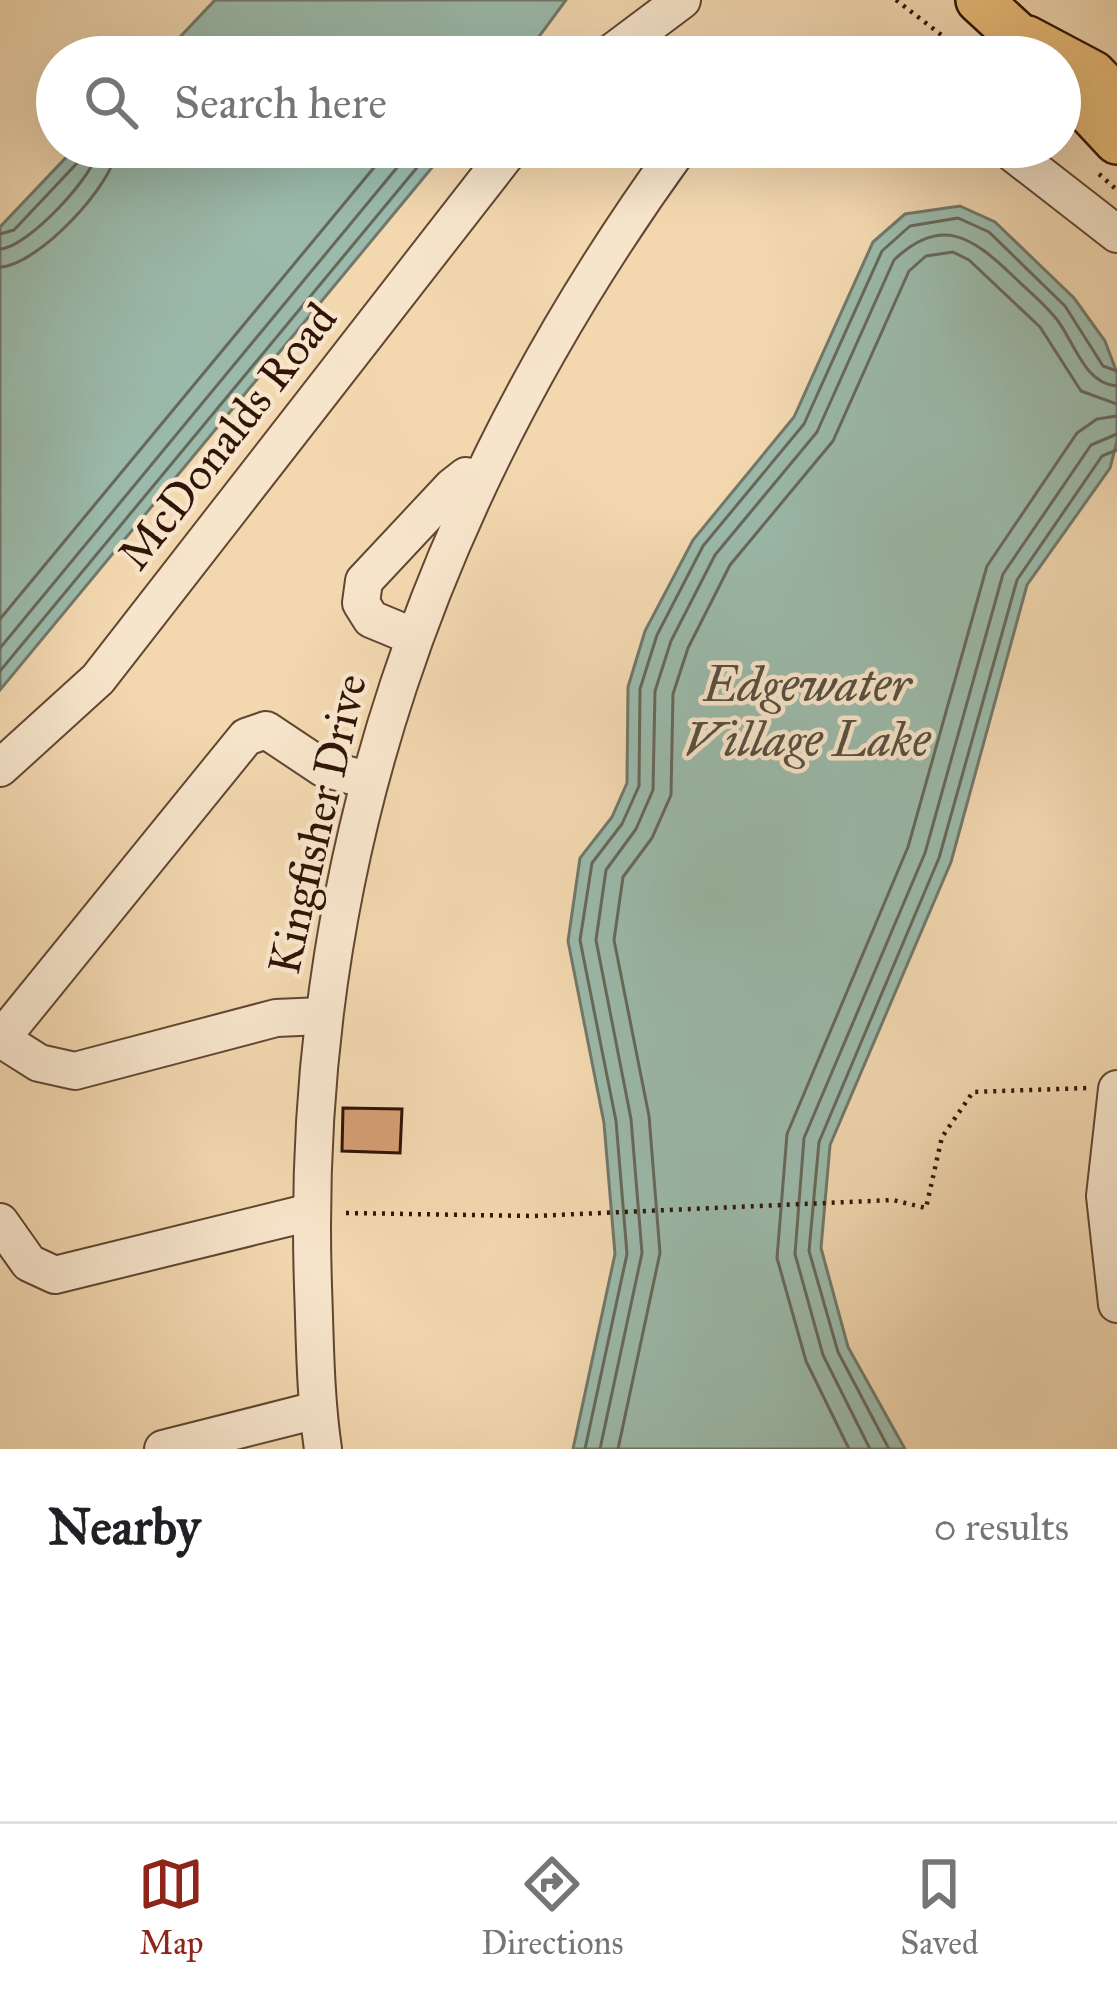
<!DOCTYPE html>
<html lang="en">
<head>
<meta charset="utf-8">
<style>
	body { margin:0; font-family:"IM FELL Great Primer",serif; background:#f6f6f6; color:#202124 }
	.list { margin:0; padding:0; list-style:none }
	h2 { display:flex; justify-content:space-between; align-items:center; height:156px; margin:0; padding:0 48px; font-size:51px }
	h2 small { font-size:39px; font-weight:400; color:#757577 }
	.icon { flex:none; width:66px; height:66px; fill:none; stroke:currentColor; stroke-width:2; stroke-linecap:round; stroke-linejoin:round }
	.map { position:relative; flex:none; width:1117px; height:1449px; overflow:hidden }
	.search { position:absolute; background:#fff; box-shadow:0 12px 48px #0002; left:36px; right:36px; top:36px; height:132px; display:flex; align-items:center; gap:30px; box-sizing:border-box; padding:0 42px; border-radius:66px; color:#757577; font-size:45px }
	.sheet { height:372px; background:#fff }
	nav { display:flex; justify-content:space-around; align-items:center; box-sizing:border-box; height:168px; border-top:3px solid #e0e0e0; background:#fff; font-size:33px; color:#757577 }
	nav a { display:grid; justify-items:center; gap:6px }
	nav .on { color:#8f2418 }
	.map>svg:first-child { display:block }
</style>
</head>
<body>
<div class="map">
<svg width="1117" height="1449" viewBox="0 0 1117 1449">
	<rect width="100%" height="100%" fill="#f2d7af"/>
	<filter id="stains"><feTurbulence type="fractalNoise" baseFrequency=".00167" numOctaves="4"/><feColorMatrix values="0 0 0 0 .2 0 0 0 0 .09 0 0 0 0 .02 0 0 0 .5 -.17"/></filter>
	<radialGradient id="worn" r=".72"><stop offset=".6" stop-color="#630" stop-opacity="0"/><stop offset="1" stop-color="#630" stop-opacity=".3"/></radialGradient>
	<g fill="#9bbaab" stroke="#71786a" stroke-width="3">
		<path d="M215,0H566L524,57H161Z"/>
		<path d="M76,147H449L0,690V227Z"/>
		<path d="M960,206L995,222L1074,298L1105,341L1117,373V441L1110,468L1027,585L951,862L830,1145L821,1248L848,1347L905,1449H573L615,1254L604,1123L568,941L580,858L612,817L627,783L628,687L645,631L693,540L794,417L873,242L905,214Z"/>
	</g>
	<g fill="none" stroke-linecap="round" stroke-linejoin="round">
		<g stroke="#66685a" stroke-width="3">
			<path d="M0,234L14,230L80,160L84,147"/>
			<path d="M0,249C27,248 97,174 99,147"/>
			<path d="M0,267C37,266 115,184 117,147"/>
			<path d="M0,619L391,147"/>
			<path d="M0,648L414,147"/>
			<path d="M0,671L434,147"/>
			<path d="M585,1449L627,1254L616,1121L580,940L592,863L622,824L639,786L640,689L657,635L703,546L804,424L882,251L910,226L958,218L989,232L1065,306L1103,366L1117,371"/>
			<path d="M600,1449L642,1253L631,1119L596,940L606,870L636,829L653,790L655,691L671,641L715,555L817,432L894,260C941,215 972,237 1012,275C1027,290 1045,304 1058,321C1075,344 1085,384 1117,386"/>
			<path d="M618,1449L660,1253L649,1116L614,940L623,877L652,838L671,795L673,694L688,648L730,565L833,441L909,271L926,256L953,252L969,260L1040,327L1081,391L1117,404"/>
			<path d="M849,1449L806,1361L777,1258L787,1134L908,847L987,566L1077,433L1097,419L1117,416"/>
			<path d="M870,1449L823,1355L795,1254L804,1138L925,853L1003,574L1091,445L1117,434"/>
			<path d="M889,1449L838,1352L809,1251L819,1142L939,858L1017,580L1102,456L1117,450"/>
		</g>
	</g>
	<path fill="#d69e75" stroke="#321508" stroke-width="3" d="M343,1108L402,1109L400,1153L342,1151Z"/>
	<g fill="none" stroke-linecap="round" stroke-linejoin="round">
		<defs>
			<g id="minor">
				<path d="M606,57L682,0"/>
				<path d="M1005,147L1117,234"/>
				<path d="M412,636L371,619L361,603L364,581L452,487L466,476L480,480"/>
				<path d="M0,768L98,679L512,147"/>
				<path d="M1,1039L39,1063L75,1071L276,1018L322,1016"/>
				<path d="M0,1040L246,737L266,730L323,768L367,780"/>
				<path d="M1117,1089L1105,1196L1117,1304"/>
				<path d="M0,1222L29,1263L55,1275L311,1212"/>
				<path d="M163,1449L317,1410"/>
				<path d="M323,1449C315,1395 315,1340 313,1286C299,862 433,487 680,147"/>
			</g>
			<g id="major">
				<path d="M979,0L1041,57"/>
				<path d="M1027,39L1093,74L1117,99"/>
				<path d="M1062,82L1117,141"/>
			</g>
		</defs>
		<use href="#minor" stroke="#624632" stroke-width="40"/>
		<use href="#major" stroke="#321508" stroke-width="50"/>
		<g stroke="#321508" stroke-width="4.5" stroke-dasharray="3 6" stroke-linecap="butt">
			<path d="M896,0L970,57"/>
			<path d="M1099,174L1117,190"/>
			<path d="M346,1213L534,1216L893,1200L926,1208L942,1137L973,1092L1087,1088"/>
		</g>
		<use href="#minor" stroke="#f7e5cb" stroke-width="36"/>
		<use href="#major" stroke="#e9bc78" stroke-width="45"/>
	</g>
	<g text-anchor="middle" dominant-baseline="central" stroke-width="9" stroke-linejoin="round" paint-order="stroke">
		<g font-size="45" fill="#321508" stroke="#f7e5cb">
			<text transform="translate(227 436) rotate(-52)">McDonalds Road</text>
			<text transform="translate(317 824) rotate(-77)">Kingfisher Drive</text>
		</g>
		<g font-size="48" font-style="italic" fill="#574f41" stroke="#f7e5cb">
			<text x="807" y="684">Edgewater<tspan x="807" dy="55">Village Lake</tspan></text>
		</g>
	</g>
	<rect width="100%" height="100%" filter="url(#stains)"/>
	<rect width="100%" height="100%" fill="url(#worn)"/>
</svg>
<div class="search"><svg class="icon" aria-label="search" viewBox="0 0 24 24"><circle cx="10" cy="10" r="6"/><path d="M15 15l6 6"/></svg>Search here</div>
</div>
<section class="sheet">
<h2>Nearby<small>0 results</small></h2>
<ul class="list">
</ul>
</section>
<nav>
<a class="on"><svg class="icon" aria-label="map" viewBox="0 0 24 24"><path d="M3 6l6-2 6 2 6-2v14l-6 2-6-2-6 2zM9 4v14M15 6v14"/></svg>Map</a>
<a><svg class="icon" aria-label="directions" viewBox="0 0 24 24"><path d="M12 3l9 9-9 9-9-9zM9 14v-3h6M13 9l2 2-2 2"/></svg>Directions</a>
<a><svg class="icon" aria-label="saved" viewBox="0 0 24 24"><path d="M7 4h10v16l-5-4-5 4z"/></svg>Saved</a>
</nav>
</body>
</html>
